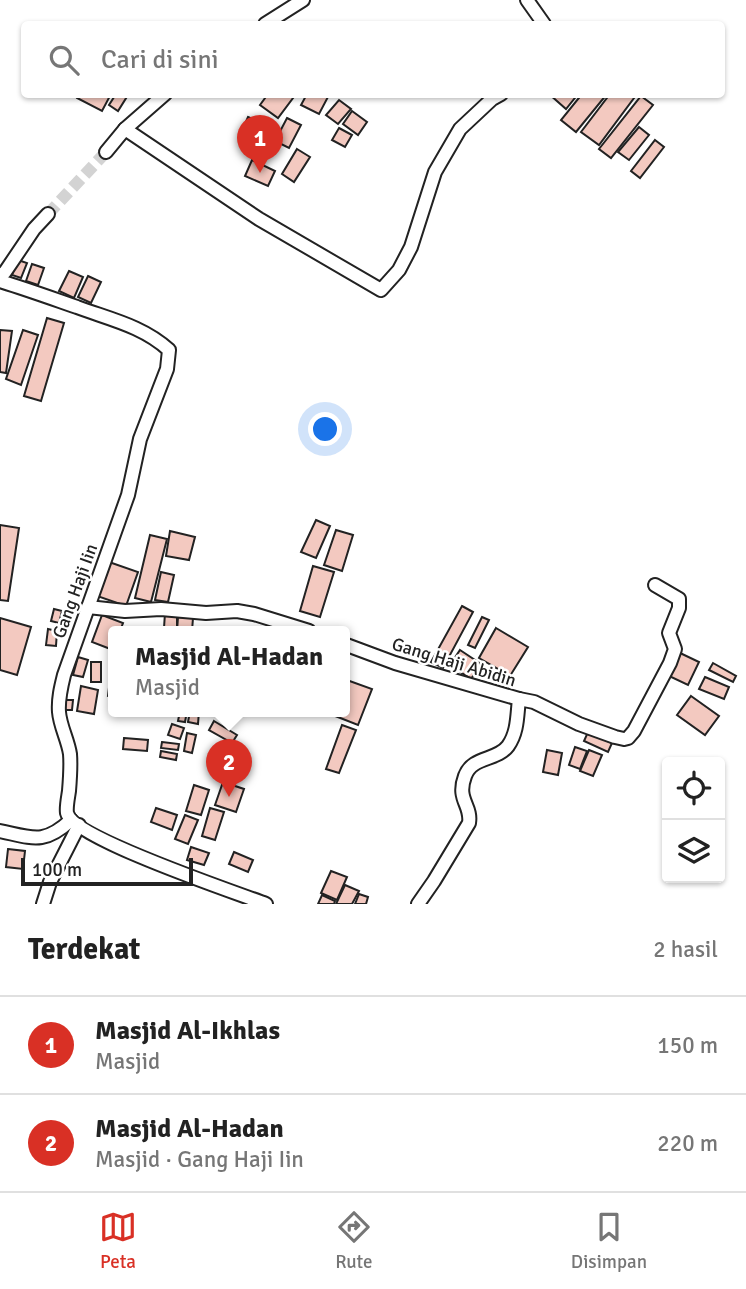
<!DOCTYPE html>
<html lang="id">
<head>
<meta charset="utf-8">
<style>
	body { margin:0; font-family:Signika,sans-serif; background:#f2f2f2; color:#222 }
	.controls { position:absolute; right:21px; bottom:21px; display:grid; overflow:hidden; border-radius:7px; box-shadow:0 2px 5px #0004 }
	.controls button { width:63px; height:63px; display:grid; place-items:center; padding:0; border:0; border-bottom:2px solid #e0e0e0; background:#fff; color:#222; font:35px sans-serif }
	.scale { position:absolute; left:21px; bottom:18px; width:172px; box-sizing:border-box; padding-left:7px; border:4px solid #222; border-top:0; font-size:19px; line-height:24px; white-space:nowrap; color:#222; -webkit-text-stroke:5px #fff; paint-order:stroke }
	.you { position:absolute; left:326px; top:430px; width:24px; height:24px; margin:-18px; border:5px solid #fff; border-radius:50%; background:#1a73e8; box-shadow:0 0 0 10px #1a73e833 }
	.badge { display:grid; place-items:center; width:46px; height:46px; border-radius:50%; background:#d93025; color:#fff; font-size:23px; font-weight:700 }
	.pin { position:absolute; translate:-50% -58px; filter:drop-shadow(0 2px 4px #0008) }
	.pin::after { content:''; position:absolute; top:37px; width:24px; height:21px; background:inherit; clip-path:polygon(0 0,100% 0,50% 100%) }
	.popup { position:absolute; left:108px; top:626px; width:242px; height:91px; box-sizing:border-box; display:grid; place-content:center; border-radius:7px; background:#fff; filter:drop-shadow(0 2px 5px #0005); font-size:23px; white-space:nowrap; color:#767676 }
	.popup b { font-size:26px; color:#222 }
	.popup::after { content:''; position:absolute; left:50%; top:100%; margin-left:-14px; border:14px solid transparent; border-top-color:#fff }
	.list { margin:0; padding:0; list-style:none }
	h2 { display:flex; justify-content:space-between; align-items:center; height:91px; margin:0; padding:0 28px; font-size:30px }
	h2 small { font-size:23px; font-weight:400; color:#767676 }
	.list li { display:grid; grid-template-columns:46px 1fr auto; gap:21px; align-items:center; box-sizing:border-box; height:98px; padding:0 28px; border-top:2px solid #e0e0e0 }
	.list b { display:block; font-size:26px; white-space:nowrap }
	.list p { margin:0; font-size:23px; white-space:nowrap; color:#767676 }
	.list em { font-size:23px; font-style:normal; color:#767676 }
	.icon { flex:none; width:38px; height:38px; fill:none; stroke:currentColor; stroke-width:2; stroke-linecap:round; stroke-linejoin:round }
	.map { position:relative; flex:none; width:746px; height:904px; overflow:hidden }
	.search { position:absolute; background:#fff; box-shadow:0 2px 5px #0004; left:21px; right:21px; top:21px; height:77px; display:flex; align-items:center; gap:18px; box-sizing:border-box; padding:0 24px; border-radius:7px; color:#767676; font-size:26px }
	.sheet { height:287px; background:#fff }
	nav { display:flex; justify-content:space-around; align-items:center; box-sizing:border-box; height:98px; border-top:2px solid #e0e0e0; background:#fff; font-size:19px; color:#767676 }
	nav a { display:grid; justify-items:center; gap:4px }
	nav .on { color:#d93025 }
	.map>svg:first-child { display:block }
</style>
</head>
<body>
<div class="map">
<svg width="746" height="904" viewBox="0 0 746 904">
	<rect width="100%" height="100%" fill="#fff"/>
	<g fill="#f3c9c0" stroke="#222" stroke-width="2">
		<path d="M78,94H111L102,111L77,98Z"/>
		<path d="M116,94L128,95L118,111L109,105Z"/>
		<path d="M268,94H296L278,118L260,105Z"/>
		<path d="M307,94L329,95L319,114L301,105Z"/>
		<path d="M549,94H578L566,109Z"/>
		<path d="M582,94H607L576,132L561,120Z"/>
		<path d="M610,94H637L599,145L581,132Z"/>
		<path d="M641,96L653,105L611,158L599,149Z"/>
		<path d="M339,100L351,109L338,124L326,115Z"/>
		<path d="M352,111L367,122L358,135L343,124Z"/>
		<path d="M248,117L260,122L256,131L244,126Z"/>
		<path d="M287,118L301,125L289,148L275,141Z"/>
		<path d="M639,127L649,135L629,160L618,152Z"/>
		<path d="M339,128L352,135L345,147L332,140Z"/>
		<path d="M262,132L273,138L264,154L253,148Z"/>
		<path d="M655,140L664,147L640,178L631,171Z"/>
		<path d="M297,149L310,157L294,182L282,174Z"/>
		<path d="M252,160L275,171L268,186L245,176Z"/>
		<path d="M18,260L27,263L21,278L12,275Z"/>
		<path d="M32,264L44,268L38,285L26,281Z"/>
		<path d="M69,271L83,277L74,298L59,291Z"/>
		<path d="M88,276L101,282L91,303L78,297Z"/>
		<path d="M47,318L64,323L41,401L24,396Z"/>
		<path d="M0,330L12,331L6,373L0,372Z"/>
		<path d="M23,330L38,335L21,385L6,379Z"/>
		<path d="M316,520L330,526L316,558L301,552Z"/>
		<path d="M0,525L19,528L8,601L0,600Z"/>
		<path d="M336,530L353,535L342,571L324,565Z"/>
		<path d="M170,531L195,537L189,560L166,556Z"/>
		<path d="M150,535L167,539L151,602L135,598Z"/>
		<path d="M109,562L138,572L126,606L97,596Z"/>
		<path d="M313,566L334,572L320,617L300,611Z"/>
		<path d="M161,572L174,575L168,602L155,600Z"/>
		<path d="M462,606L473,612L443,668L431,662Z"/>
		<path d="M54,609L62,611L59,623L51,621Z"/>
		<path d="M165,613L177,614V628H164Z"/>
		<path d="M102,615L123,623L120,631H114L113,650L92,642Z"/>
		<path d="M178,617L193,618L192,631H177Z"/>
		<path d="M482,617L489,620L475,648L468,645Z"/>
		<path d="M0,618L31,627L17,675L0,670Z"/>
		<path d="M496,628L528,647L510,676L479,658Z"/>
		<path d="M48,629L57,631L56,646L46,645Z"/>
		<path d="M460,650L481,664L471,679L450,665Z"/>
		<path d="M678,652L699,662L688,685L667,675Z"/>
		<path d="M78,657L88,660L83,677L73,675Z"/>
		<rect x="91" y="662" width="10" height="20"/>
		<path d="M713,663L736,676L733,682L709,670Z"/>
		<path d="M705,677L729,687L724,699L699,689Z"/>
		<path d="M110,679H114V697L108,696Z"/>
		<path d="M344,679L372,689L358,725L325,712L344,711Z"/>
		<path d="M81,686L98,690L94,714L77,711Z"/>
		<path d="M691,696L719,716L705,735L677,715Z"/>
		<path d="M65,700H73L72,710H65Z"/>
		<path d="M180,711H187L185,722L178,721Z"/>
		<path d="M190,711H199L198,724L188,722Z"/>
		<path d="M209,711H228L227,718L208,714Z"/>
		<path d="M214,721L237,735L232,743L209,730Z"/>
		<path d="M172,724L184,728L180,739L168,735Z"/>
		<path d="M342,725L356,730L339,773L326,769Z"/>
		<path d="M588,732L612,743L608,752L584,741Z"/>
		<path d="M187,733L196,735L192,753L184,751Z"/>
		<path d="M124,738L148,740L147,751L123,749Z"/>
		<path d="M162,742L179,744L178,750L161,748Z"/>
		<path d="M575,747L587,751L580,769L569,765Z"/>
		<path d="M547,750L562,753L558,775L543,772Z"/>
		<path d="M589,750L602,755L593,776L580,771Z"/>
		<path d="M161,751L177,754L176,760L160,757Z"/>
		<path d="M223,782L244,789L236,812L215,805Z"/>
		<path d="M194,785L209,790L201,815L186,811Z"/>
		<path d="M156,808L177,815L172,830L151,822Z"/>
		<path d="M210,808L224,812L215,840L202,836Z"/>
		<path d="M185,815L198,820L188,844L175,839Z"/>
		<path d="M191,847L209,853L204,865L187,860Z"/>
		<path d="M8,849L25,851L23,869L6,867Z"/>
		<path d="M234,852L253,860L248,872L229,864Z"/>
		<path d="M331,871L347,877L337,900L321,893Z"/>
		<path d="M345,885L359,891L352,904H336Z"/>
		<path d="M359,894L368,897L366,904H355Z"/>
		<path d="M322,895L335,901L334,904H318Z"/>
	</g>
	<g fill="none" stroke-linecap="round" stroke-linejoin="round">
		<path stroke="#d3d3d3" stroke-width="12" stroke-dasharray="12 6" stroke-linecap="butt" d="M48,214L106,152"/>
		<defs>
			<g id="minor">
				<path d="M527,0L544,24"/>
				<path d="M265,24L303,0"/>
				<path d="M125,129L259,219L381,290L399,270L411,247L435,172L460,129L492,99L501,94"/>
				<path d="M106,152L125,129L165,94"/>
				<path d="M0,276L5,272L34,229L48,214"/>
				<path d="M0,281C26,289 51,298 77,307C109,319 143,326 169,350L167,369L140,439L128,495L64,675C61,687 58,699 59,712C60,726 68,740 70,754C71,766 70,779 69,791C68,798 66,807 67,813C73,838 237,893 266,904"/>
				<path d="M88,607L125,611L161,609L206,613L237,611L254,614L309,631"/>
				<path d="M344,644L395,663L519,699C517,715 518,732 508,746C497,761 472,756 465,776C456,800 472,805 469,823L434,881L418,904"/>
				<path d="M519,699L534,702L579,724L615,737L624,739L628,738L634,731L670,663L675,649L669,633L679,608V599L655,585"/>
				<path d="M0,831C33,838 44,845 71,820"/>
				<path d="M43,904L50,882L79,825"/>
			</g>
		</defs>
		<use href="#minor" stroke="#222" stroke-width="16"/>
		<use href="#minor" stroke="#fff" stroke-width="12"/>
	</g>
	<g text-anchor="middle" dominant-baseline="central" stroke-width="5" stroke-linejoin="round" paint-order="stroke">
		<g font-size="18" fill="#222" stroke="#fff">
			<text transform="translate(75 591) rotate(-70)">Gang Haji Iin</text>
			<text transform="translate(454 662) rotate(17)">Gang Haji Abidin</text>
		</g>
	</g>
</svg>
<div class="controls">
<button><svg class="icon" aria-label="locate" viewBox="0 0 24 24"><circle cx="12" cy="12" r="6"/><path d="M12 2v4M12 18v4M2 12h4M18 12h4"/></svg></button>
<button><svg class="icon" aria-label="layers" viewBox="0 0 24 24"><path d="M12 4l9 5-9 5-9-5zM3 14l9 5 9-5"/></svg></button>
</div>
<div class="scale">100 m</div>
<div class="you"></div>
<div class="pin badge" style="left:260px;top:173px">1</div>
<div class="pin badge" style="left:229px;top:797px">2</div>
<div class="popup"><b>Masjid Al-Hadan</b>Masjid</div>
<div class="search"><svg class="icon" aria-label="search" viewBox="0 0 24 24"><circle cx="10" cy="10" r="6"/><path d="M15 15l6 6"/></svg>Cari di sini</div>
</div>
<section class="sheet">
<h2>Terdekat<small>2 hasil</small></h2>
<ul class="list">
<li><span class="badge">1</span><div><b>Masjid Al-Ikhlas</b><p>Masjid</p></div><em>150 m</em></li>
<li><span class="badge">2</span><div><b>Masjid Al-Hadan</b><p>Masjid · Gang Haji Iin</p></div><em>220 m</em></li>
</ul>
</section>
<nav>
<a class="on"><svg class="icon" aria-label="map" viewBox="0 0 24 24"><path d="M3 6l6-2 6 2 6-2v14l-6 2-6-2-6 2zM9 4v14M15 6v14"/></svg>Peta</a>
<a><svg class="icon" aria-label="directions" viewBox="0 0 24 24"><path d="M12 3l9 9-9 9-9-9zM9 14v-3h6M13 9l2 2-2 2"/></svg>Rute</a>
<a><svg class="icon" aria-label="saved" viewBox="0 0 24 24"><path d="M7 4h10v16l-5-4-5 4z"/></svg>Disimpan</a>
</nav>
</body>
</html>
